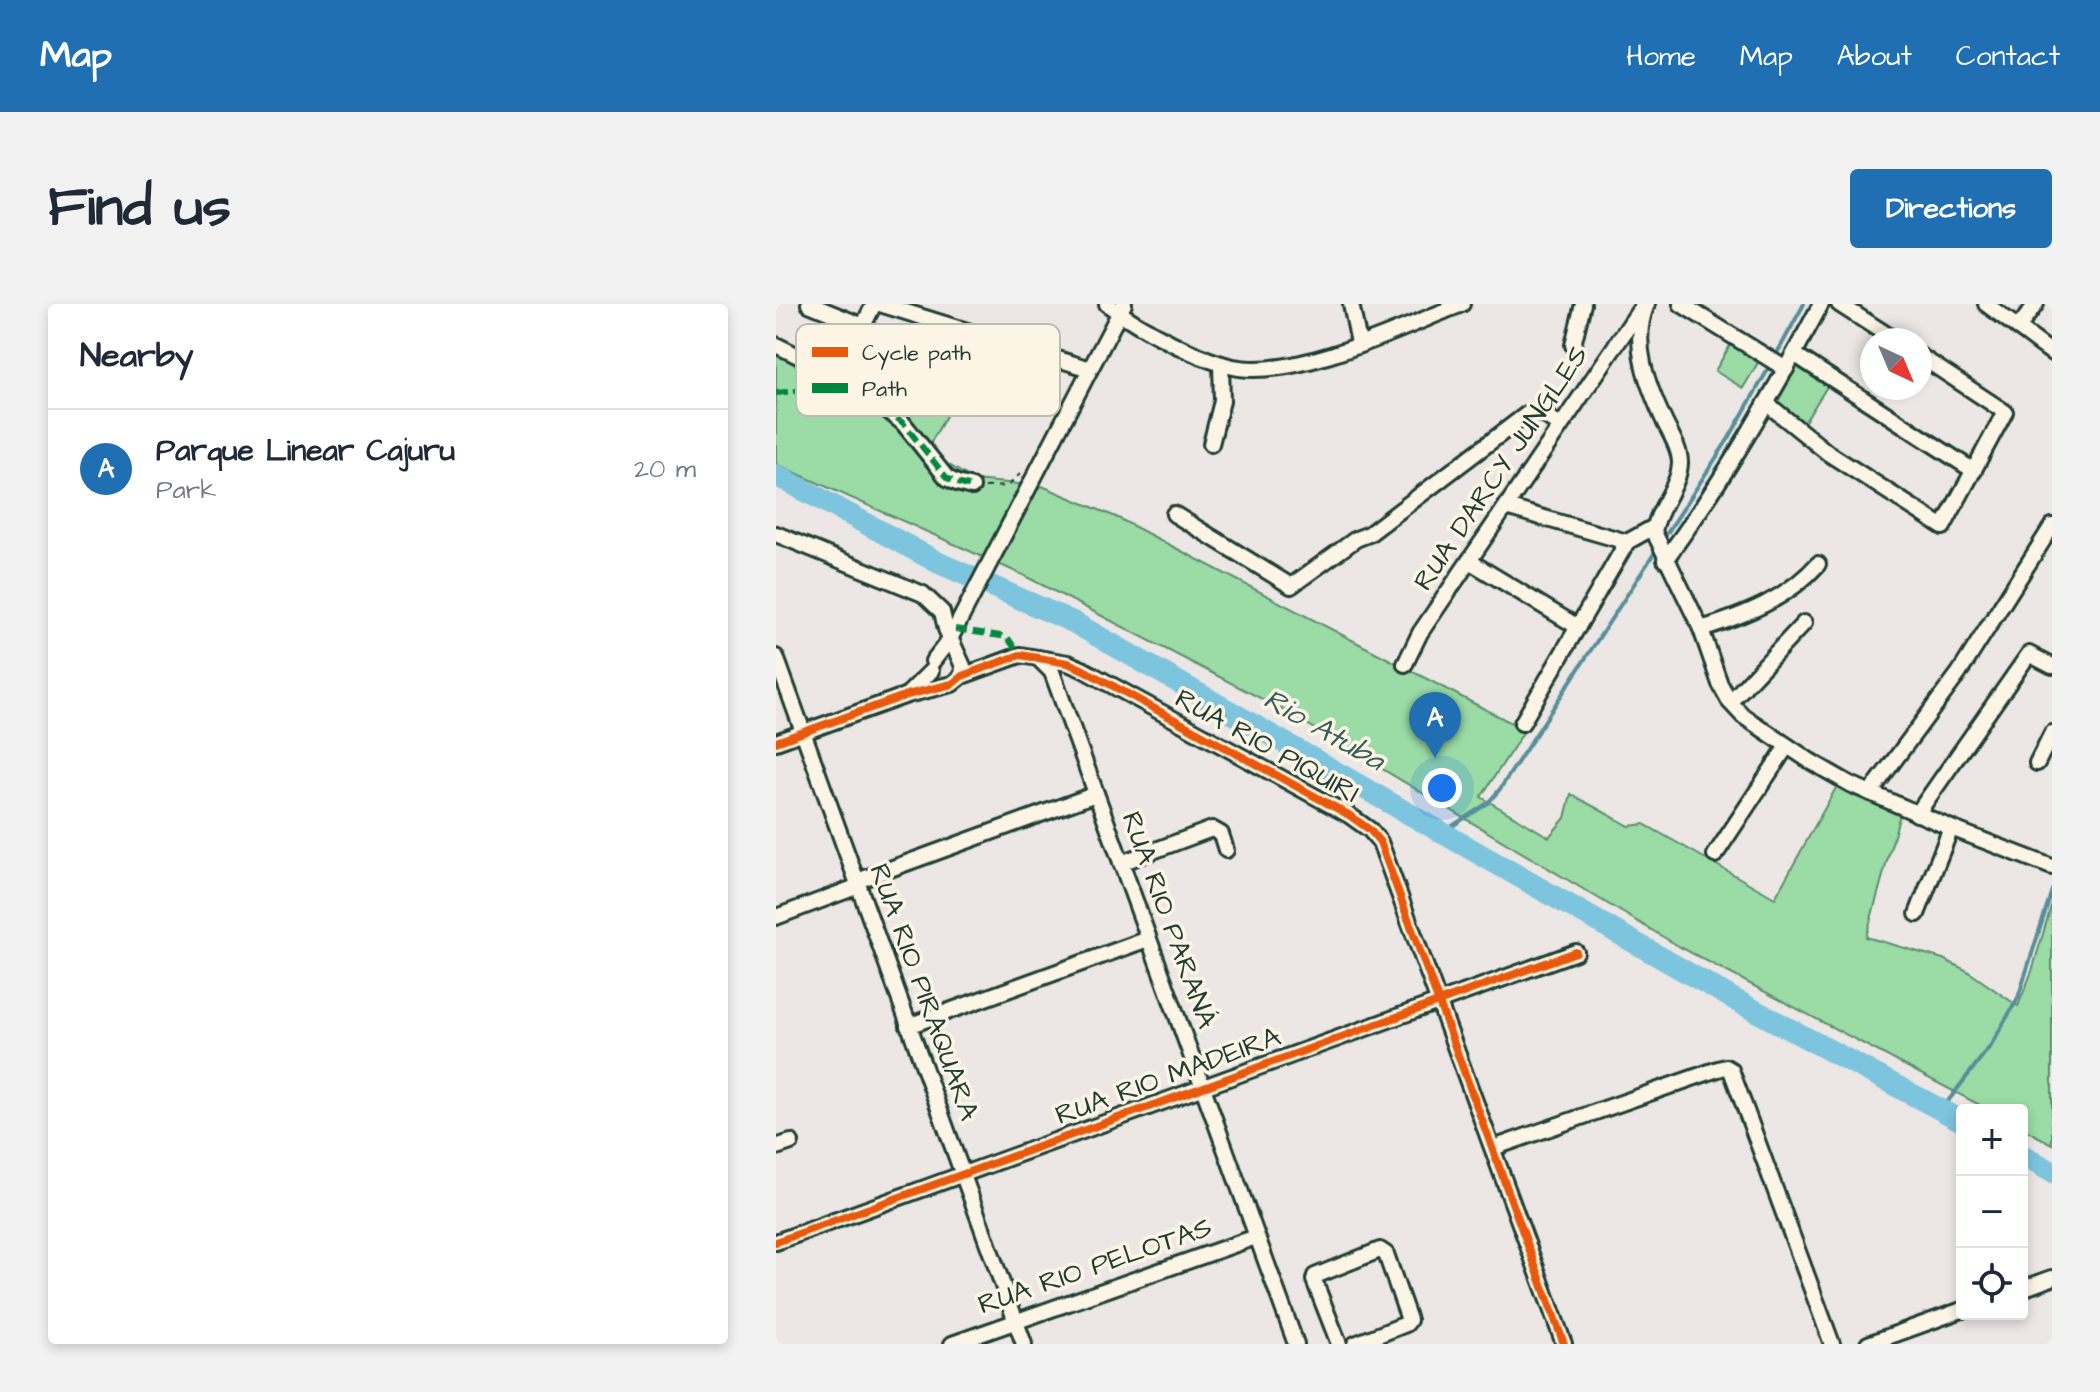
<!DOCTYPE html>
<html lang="en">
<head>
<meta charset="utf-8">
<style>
	body { margin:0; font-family:"Architects Daughter",sans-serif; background:#f2f2f3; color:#1f2937 }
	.controls { position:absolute; right:24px; bottom:24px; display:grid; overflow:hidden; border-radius:8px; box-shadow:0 4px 12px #0003 }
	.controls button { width:72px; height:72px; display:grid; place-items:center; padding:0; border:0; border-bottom:2px solid #e0e1e3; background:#fff; color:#1f2937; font:40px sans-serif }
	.compass { position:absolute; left:1084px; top:24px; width:72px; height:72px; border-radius:50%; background:#fff; box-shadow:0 4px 12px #0003; rotate:136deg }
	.you { position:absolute; left:666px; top:484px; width:28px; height:28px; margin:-20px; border:6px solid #fff; border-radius:50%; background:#1a73e8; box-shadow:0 0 0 12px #1a73e833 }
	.badge { display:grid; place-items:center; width:52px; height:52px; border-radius:50%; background:#1f6fb2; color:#fff; font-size:26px; font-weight:700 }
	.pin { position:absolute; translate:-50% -66px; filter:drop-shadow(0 2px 4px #0008) }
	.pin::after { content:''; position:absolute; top:42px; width:28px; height:24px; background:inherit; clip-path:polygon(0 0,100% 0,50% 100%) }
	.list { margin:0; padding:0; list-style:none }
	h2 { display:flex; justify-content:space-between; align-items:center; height:104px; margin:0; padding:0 32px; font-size:34px }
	h2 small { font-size:26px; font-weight:400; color:#747a83 }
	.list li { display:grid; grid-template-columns:52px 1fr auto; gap:24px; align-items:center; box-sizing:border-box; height:120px; padding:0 32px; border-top:2px solid #e0e1e3 }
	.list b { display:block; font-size:30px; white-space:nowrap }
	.list p { margin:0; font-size:26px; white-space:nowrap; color:#747a83 }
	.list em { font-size:26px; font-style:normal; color:#747a83 }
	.icon { flex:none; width:44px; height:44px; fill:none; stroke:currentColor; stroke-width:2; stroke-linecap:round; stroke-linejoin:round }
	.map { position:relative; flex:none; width:1276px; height:1040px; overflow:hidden; border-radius:8px }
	header { display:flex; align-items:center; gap:48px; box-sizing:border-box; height:112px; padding:0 40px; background:#1f6fb2; color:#fff }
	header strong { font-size:38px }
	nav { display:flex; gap:44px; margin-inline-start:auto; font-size:28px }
	.intro { display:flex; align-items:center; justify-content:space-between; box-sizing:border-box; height:192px; padding:0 48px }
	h1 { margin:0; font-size:56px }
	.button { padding:20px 36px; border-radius:8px; background:#1f6fb2; color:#fff; font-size:28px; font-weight:700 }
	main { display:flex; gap:48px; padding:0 48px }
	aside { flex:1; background:#fff; border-radius:8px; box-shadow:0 4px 12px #0003 }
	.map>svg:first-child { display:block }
</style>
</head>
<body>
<header>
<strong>Map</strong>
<nav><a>Home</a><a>Map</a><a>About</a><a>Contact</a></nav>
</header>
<div class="intro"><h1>Find us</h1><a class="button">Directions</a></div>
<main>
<aside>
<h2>Nearby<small></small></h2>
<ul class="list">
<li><span class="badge">A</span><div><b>Parque Linear Cajuru</b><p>Park</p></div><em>20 m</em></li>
</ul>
</aside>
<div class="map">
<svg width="1276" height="1040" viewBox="0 0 1276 1040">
	<rect width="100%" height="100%" fill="#ece7e4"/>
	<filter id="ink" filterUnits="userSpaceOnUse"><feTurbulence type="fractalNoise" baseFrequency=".0125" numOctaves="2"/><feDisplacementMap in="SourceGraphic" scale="16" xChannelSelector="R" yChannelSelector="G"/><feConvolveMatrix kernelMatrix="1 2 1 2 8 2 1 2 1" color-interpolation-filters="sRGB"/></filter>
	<g filter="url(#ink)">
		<g fill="#9adba6" stroke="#5c8c6d" stroke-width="2">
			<path d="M87,38L194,70L150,147L198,176L266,182L340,213L749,426L705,493L773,533L789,514L795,490L853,522L868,520L999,594L1061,482L1124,510L1090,633L1167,655L1190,666L1242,702L1256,667L1276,599V840L1246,824V806H1213L904,643L511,408L247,271L0,160V50L63,83Z"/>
			<path d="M955,40L983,57L967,84L939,67Z"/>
			<path d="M1021,61L1052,81L1028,119L1000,96Z"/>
		</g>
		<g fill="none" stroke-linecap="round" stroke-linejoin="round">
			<g stroke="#578e9a" stroke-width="4">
				<path d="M1000,51L1028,0"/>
				<path d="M886,237L953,134L994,62"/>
				<path d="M667,528L712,499L724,485L881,245"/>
				<path d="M1166,805L1215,741L1242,694L1276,586"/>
			</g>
			<g stroke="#7dc4de" stroke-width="22">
				<path d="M0,171L163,259L297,318L961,697L1186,817"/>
				<path d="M1246,851L1276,868"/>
			</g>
			<defs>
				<g id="minor">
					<path d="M33,0L87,22L98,0"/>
					<path d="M104,0L314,65"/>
					<path d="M331,0C362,23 425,58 463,64C525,73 627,23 686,0"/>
					<path d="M575,0L583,39"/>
					<path d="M871,0C854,40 872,82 889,119C895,131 904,145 904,159C903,184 881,204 878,228L925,325L944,380L954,398L967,412L1034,457L1074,480L1175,524L1276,563"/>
					<path d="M905,0L1010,65"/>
					<path d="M1063,0L1119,36"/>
					<path d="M1210,0L1276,49"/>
					<path d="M1242,24L1260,0"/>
					<path d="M0,41L79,80L127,119L171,174L181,179L196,183"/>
					<path d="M797,41L807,0"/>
					<path d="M1018,50L1198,167"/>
					<path d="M990,99L1052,149L1167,223L1229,108L1144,52"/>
					<path d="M435,140L446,97L445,60"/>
					<path d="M730,203L851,238"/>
					<path d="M398,210L515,282L580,235L593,230L751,110L766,109L784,122"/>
					<path d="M0,230L147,290L166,308L170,325L187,362L186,372"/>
					<path d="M889,256C948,176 998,88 1045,0"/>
					<path d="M693,257L802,323"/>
					<path d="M925,325C969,311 1011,295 1042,260"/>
					<path d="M0,353L248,1040"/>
					<path d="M262,354L276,368L520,1040"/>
					<path d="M157,357L174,335L348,0"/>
					<path d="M629,360L644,329L865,4"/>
					<path d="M131,391L155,367"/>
					<path d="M954,398L1028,319"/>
					<path d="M746,419L851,238L878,223"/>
					<path d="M0,438L131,391L176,380L186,372L244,351L292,359L306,365L573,511L594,526L604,538L788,1040"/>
					<path d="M1261,459L1276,429"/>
					<path d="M1094,489L1183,369L1276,222"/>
					<path d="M1141,510L1253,350L1276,362"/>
					<path d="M939,551L1011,442"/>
					<path d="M345,559L436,525L445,530L450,546"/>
					<path d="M81,577L320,490"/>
					<path d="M1141,610L1175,524"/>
					<path d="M0,613L83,582"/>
					<path d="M132,722L372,635"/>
					<path d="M0,843L15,838"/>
					<path d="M717,844L942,765L950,763L955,766L1056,1040"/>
					<path d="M0,938L800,648"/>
					<path d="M1246,985L1276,974"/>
					<path d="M176,1040L480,933"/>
					<path d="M563,1040L538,976L539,972L604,946L610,950L633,1016L630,1020L579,1040"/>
					<path d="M1092,1040L1186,1006"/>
				</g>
			</defs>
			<use href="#minor" stroke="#1f3d34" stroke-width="20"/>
			<path stroke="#1f3d34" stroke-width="2" stroke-dasharray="6 6" stroke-linecap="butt" d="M209,183L232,182L245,169"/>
			<use href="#minor" stroke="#fcf5e5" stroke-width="14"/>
			<g stroke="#00873e" stroke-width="6" stroke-dasharray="12 6" stroke-linecap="butt">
				<path d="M79,80L127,119L171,174L181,179L196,183"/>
				<path d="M0,89L78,81"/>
				<path d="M179,325L231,333L244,351"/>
			</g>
			<defs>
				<g id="cycleway">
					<path d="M0,438L131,391L176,380L186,372L244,351L292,359L306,365L573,511L594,526L604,538L788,1040"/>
					<path d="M0,938L800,648"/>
				</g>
			</defs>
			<use href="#cycleway" stroke="#fcf5e5" stroke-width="13"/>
			<use href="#cycleway" stroke="#e8590c" stroke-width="8"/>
		</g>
	</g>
	<g text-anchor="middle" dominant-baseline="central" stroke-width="7" stroke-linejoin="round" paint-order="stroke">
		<g font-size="28" fill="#1f3d34" stroke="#fcf5e5">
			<text transform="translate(725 164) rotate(-56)">RUA DARCY JUNGLES</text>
			<text transform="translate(491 442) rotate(29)">RUA RIO PIQUIRI</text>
			<text transform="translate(393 616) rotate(70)">RUA RIO PARANÁ</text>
			<text transform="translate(148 688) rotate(70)">RUA RIO PIRAQUARA</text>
			<text transform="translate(392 772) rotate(-20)">RUA RIO MADEIRA</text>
			<text transform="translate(319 962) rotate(-19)">RUA RIO PELOTAS</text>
		</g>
		<g font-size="30" font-style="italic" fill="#365f5e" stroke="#fcf5e5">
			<text transform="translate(548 426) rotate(30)">Rio Atuba</text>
		</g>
	</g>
	<rect x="20" y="20" width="264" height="92" rx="12" fill="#fcf5e5" stroke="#babeb0" stroke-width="2"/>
	<rect x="36" y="43" width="36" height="10" fill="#e8590c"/>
	<rect x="36" y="79" width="36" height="10" fill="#00873e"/>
	<g font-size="22" fill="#1f3d34">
		<text x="86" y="56">Cycle path</text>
		<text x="86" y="92">Path</text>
	</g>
</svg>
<div class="controls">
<button>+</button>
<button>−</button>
<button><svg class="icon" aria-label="locate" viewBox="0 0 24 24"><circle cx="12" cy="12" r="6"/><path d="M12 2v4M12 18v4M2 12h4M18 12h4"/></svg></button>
</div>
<svg class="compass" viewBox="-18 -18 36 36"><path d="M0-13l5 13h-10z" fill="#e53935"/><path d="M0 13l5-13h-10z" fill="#747a83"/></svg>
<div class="you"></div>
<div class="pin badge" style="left:659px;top:454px">A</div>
</div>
</main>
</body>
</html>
